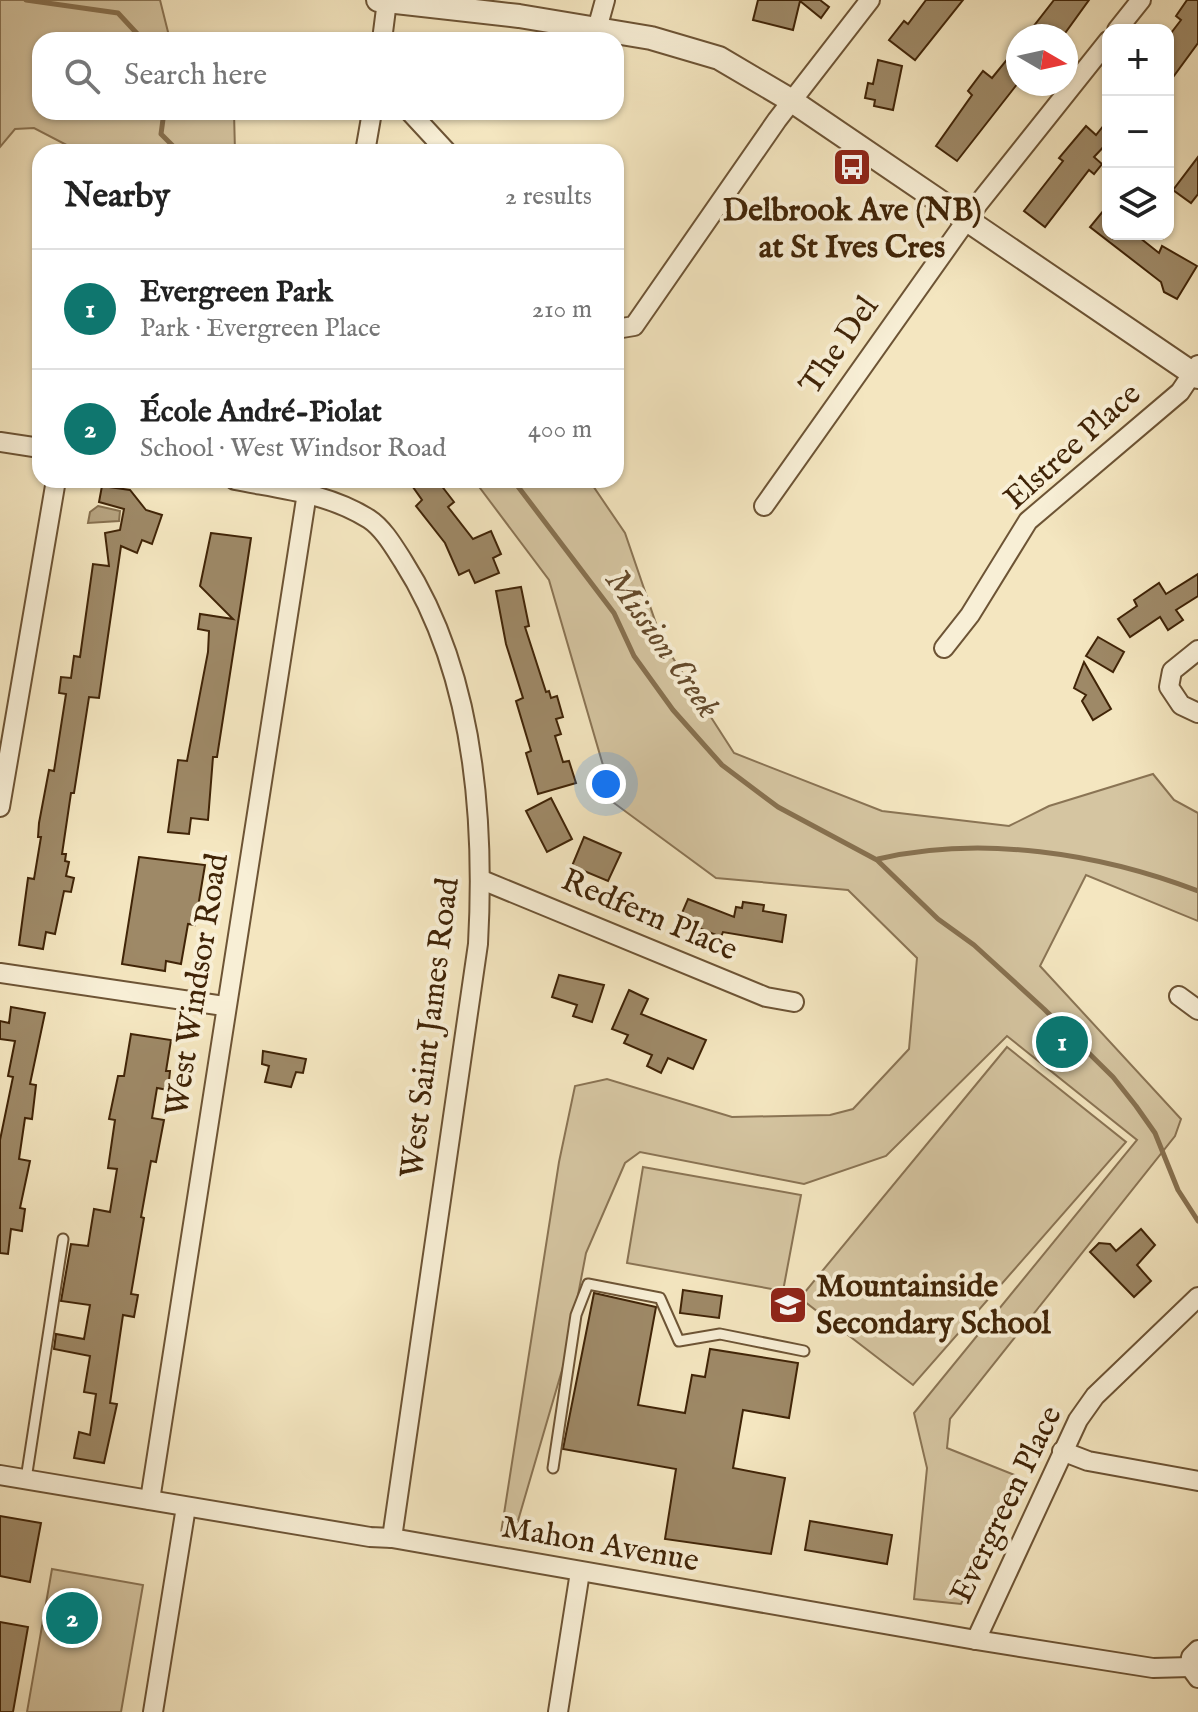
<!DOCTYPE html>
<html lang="en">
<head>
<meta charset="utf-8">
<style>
	body { margin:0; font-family:"IM FELL English",serif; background:#f2f2f2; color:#222 }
	.controls { position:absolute; right:24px; top:24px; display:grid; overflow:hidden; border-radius:16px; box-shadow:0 2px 6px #0004 }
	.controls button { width:72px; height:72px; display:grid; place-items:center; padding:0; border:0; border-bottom:2px solid #e0e0e0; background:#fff; color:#222; font:40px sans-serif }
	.compass { position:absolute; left:1006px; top:24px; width:72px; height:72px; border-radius:50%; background:#fff; box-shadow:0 2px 6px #0004; rotate:99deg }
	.you { position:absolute; left:606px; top:784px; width:28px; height:28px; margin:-20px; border:6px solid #fff; border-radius:50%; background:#1a73e8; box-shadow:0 0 0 12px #1a73e833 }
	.badge { display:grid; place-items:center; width:52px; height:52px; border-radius:50%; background:#0f766e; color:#fff; font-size:26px; font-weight:700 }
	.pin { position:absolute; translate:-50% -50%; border:4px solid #fff; box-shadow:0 2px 8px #0006 }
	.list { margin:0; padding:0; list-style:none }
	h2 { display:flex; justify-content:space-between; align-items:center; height:104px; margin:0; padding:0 32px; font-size:34px }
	h2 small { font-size:26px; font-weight:400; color:#767676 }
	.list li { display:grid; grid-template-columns:52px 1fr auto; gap:24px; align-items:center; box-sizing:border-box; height:120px; padding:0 32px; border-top:2px solid #e0e0e0 }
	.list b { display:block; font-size:30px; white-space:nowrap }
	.list p { margin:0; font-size:26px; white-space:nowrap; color:#767676 }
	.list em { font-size:26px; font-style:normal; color:#767676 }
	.icon { flex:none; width:44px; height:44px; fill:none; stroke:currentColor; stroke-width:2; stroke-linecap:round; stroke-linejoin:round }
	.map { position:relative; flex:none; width:1198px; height:1712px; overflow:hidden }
	.search { position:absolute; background:#fff; box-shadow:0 2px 6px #0004; left:32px; top:32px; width:592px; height:88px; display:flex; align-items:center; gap:20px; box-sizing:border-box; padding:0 28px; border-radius:24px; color:#767676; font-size:30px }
	.panel { position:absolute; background:#fff; box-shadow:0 2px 6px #0004; left:32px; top:144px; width:592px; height:344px; border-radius:24px }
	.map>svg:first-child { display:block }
</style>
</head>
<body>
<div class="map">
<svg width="1198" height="1712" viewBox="0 0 1198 1712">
	<rect width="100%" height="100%" fill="#f4e6c0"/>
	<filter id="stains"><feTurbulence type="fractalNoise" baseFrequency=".0025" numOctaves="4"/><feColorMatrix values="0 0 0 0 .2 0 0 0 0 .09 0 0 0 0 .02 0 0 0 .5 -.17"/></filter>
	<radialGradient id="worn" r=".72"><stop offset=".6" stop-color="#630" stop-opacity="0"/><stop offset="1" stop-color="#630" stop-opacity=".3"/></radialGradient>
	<g fill="#d5c5a1" stroke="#8a7454" stroke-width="2">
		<path d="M0,0H160L170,40H40V112H234L235,152H80L34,128L15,129L0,147Z"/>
		<path d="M474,480H589L625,533L662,641L734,753L882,811L1009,826L1049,806L1153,774L1174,800L1198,813V921L1086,875L1040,966L1181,1119L1175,1136L950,1419L947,1448L1022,1478L961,1604L914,1599L927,1468L914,1413L1137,1140L1007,1036L886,1156L804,1184L640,1152L625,1163L586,1253L567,1353L515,1531L501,1533L559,1162L575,1086L607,1079L732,1117L830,1115L853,1109L909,1049L917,958L848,890L716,878L614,803L549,580Z"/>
		<path d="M1007,1047L1126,1142L913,1385L800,1298Z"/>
		<path d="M643,1167L801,1195L783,1291L627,1263Z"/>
		<path d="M52,1569L143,1585L121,1712H27Z"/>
	</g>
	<path fill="#b7a481" stroke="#877150" stroke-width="2" d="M98,506L120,511L119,521L88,523L90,512Z"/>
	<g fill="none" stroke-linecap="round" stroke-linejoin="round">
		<g stroke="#877150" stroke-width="5">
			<path d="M26,0L118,13L143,40"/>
			<path d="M164,112L161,134L179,152"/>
			<path d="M513,480L614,613L634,656L673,710L722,765L778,807L877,860L938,919L974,945L1044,1009L1113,1077L1136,1106L1155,1133L1178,1190L1198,1221"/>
			<path d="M878,859C982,835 1099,853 1198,891"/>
		</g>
	</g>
	<g fill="#9e8967" stroke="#402407" stroke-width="2">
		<path d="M758,0H820L829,7L821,18L800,1L793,30L753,20Z"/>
		<path d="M926,0H963L915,60L889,40L904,21L908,24Z"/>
		<path d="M1054,0H1089L1063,36H1026Z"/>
		<path d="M1187,0H1198V43L1168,84V37L1181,20L1176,16Z"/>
		<path d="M1018,46V83L957,161L936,146L972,95L968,91L983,71L992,78Z"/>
		<path d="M878,60L902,66L893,110L874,106L875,100L865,98L868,83L873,84Z"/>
		<path d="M1108,120V142L1094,157L1102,164L1094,174L1089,170L1045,227L1024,211L1063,161L1059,158L1086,126L1096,135Z"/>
		<path d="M1198,157V194L1191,203L1173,190Z"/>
		<path d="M1108,205V234H1135L1159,253L1162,246L1197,266L1177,299L1164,292L1161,282L1090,227Z"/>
		<path d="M408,480H437L454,502L448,507L473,539L491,531L501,554L493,558L499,573L475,583L469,570L459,575L445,543L416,506L422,500Z"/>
		<path d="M102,486L130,490L146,510L162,515L152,544L142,540L137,553L121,546L99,698L89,697L74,793H71L62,854H66L65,861L69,862L66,876L74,878L71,892L64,891L55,934L46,932L43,949L19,945L28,878L34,879L41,837H38L39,823L49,770L54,771L66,694L59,693L61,677L71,678L74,656L80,657L93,564L109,566L105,533L120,530L124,509L99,502Z"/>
		<path d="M211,533L251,538L246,571L217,757H213L208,820L191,818L189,834L168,832L178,760L187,761L208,652L209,631L198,629L200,614L233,619L200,586Z"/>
		<path d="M1198,574V596L1176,610L1183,620L1168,630L1160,617L1130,637L1118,619L1137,606L1134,600L1159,583L1166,594Z"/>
		<path d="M521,587L529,626L525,627L546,692L549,691L551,698L557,696L563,717L556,719L561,734L555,736L563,762L569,761L576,783L538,794L526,753L531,751L516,701L523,698L506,644L496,591Z"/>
		<path d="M1098,637L1124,652L1113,672L1086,656Z"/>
		<path d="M1084,662L1111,709L1093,720L1082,701L1086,695L1074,688Z"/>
		<path d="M551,798L572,839L547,852L526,811Z"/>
		<path d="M584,837L621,853L608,881L572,866Z"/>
		<path d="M139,857L205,865L195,925L188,924L181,964L166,961L165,971L122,964Z"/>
		<path d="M688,899L734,917L736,907L742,908L743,902L764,905L763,911L786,915L782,942L723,932L721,937L679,920Z"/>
		<path d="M559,975L604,985L592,1022L573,1016L577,1005L552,997Z"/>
		<path d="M629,990L648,999L641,1014L706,1040L693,1069L668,1058L661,1073L647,1066L652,1055L624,1043L628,1035L612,1029Z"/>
		<path d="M11,1007L45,1013L30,1084L36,1085L32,1119L25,1118L19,1159L30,1161L20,1208L25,1209L22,1231L11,1229L8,1254L0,1253V1140L13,1077L8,1076L15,1041L0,1039V1021L9,1023Z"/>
		<path d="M131,1034L171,1040L166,1071H170L168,1090L157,1088L152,1118L164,1120L156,1162L151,1161L141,1217L144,1218L131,1294L138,1295L134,1317L123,1315L110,1403L117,1404L104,1463L74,1458L79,1432L90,1435L96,1394L84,1392L90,1356L54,1349L56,1334L84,1339L90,1305L61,1301L71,1244L88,1246L94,1209L110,1212L117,1169L108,1168L115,1120L109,1119L118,1076H124Z"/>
		<path d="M263,1051L306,1059L303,1073L296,1072L291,1087L265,1082L269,1066L262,1064Z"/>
		<path d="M1141,1229L1155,1245L1137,1265L1151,1281L1134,1297L1090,1252L1099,1243L1110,1244L1116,1251Z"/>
		<path d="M683,1290L722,1296L719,1318L680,1313Z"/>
		<path d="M594,1293L656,1307L638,1405L685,1413L692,1375L705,1377L710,1349L798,1363L789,1418L743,1410L733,1468L785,1478L771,1554L665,1539L676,1469L563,1449Z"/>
		<path d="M0,1516L41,1523L30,1582L0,1576Z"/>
		<path d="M810,1521L892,1535L887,1564L805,1550Z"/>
		<path d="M0,1622L28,1627L13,1712H0Z"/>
	</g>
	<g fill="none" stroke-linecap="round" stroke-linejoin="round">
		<defs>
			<g id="service">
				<path d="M553,1468L576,1315L588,1284L660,1298L679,1341L720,1334L804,1351"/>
				<path d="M26,1479L63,1239"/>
			</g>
			<g id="minor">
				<path d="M597,29L605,0"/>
				<path d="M1117,30L1141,0"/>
				<path d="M382,40L387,1"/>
				<path d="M410,112L447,152"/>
				<path d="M365,152L372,112"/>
				<path d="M616,329L634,326L777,120L870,0"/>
				<path d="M0,442L40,448"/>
				<path d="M235,480C281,489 328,493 369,519C383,528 394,547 403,561C474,672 485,817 478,944L392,1538"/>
				<path d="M764,506L978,204L1108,41"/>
				<path d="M944,648L970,615L1028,521L1180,392L1198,365"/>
				<path d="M1198,650L1172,671L1169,687L1181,705L1198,713"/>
				<path d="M0,807L56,480"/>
				<path d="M482,880L766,997L794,1002"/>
				<path d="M0,973L224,1006"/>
				<path d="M1179,996L1198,1010"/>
				<path d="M1062,1451L1088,1461L1198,1481"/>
				<path d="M0,1475L370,1537L392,1538L976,1640L1153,1668L1190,1667"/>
				<path d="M150,1500L309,480"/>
				<path d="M976,1640L1078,1420L1095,1396L1198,1297"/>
				<path d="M1198,1650L1191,1657L1190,1667L1198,1678"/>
				<path d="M153,1712L186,1507"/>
				<path d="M558,1712L580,1572"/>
			</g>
			<path id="tertiary" d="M378,0L519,16L651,38L719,58L792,101L1198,377"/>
		</defs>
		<use href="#service" stroke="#6d5435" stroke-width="13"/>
		<use href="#minor" stroke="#6d5435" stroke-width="22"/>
		<use href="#tertiary" stroke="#6d5435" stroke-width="26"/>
		<use href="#service" stroke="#f8efd6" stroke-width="9"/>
		<use href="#minor" stroke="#f8efd6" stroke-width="18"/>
		<use href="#tertiary" stroke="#f8efd6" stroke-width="22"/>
	</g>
	<defs>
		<symbol id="bus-square" viewBox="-11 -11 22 22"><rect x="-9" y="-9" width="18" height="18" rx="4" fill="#8f2418" stroke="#f8efd6"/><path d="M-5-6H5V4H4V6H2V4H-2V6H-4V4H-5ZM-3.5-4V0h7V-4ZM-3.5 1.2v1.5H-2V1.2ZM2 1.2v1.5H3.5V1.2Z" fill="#fff"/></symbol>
		<symbol id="school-square" viewBox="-11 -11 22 22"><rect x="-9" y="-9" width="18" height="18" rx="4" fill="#8f2418" stroke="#f8efd6"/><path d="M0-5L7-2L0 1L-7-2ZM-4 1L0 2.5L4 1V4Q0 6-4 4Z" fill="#fff"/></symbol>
	</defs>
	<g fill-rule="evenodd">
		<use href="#bus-square" x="830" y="145" width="44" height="44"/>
		<use href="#school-square" x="766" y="1283" width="44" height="44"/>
	</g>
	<g text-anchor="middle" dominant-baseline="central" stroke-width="8" stroke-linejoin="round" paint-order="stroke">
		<g font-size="32" font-weight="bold" fill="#402407" stroke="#f8efd6">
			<text x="852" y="211">Delbrook Ave (NB)<tspan x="852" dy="37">at St Ives Cres</tspan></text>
			<text x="816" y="1287" text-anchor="start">Mountainside<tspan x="816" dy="37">Secondary School</tspan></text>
		</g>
		<g font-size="32" fill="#402407" stroke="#f8efd6">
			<text transform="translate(840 346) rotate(-55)">The Del</text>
			<text transform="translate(1073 447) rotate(-42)">Elstree Place</text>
			<text transform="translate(649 916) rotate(23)">Redfern Place</text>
			<text transform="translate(198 985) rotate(-81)">West Windsor Road</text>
			<text transform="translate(431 1028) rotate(-83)">West Saint James Road</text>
			<text transform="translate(1007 1505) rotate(-64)">Evergreen Place</text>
			<text transform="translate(600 1545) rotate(10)">Mahon Avenue</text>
		</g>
		<g font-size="34" font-style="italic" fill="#644a2c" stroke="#f8efd6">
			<text transform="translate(662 644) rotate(55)">Mission Creek</text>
		</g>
	</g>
	<rect width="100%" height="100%" filter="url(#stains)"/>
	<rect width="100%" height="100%" fill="url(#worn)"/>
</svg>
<div class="controls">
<button>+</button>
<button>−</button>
<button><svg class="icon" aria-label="layers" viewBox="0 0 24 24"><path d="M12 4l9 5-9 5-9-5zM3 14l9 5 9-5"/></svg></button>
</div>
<svg class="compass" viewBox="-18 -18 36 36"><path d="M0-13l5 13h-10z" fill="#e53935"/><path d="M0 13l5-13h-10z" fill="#767676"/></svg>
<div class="you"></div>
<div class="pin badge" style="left:1062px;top:1042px">1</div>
<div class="pin badge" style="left:72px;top:1618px">2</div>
<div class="search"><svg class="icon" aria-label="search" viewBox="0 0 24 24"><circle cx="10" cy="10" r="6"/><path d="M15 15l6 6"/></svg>Search here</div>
<section class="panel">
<h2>Nearby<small>2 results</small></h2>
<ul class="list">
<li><span class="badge">1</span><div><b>Evergreen Park</b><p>Park · Evergreen Place</p></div><em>210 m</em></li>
<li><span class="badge">2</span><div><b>École André-Piolat</b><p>School · West Windsor Road</p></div><em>400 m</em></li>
</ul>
</section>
</div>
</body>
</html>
